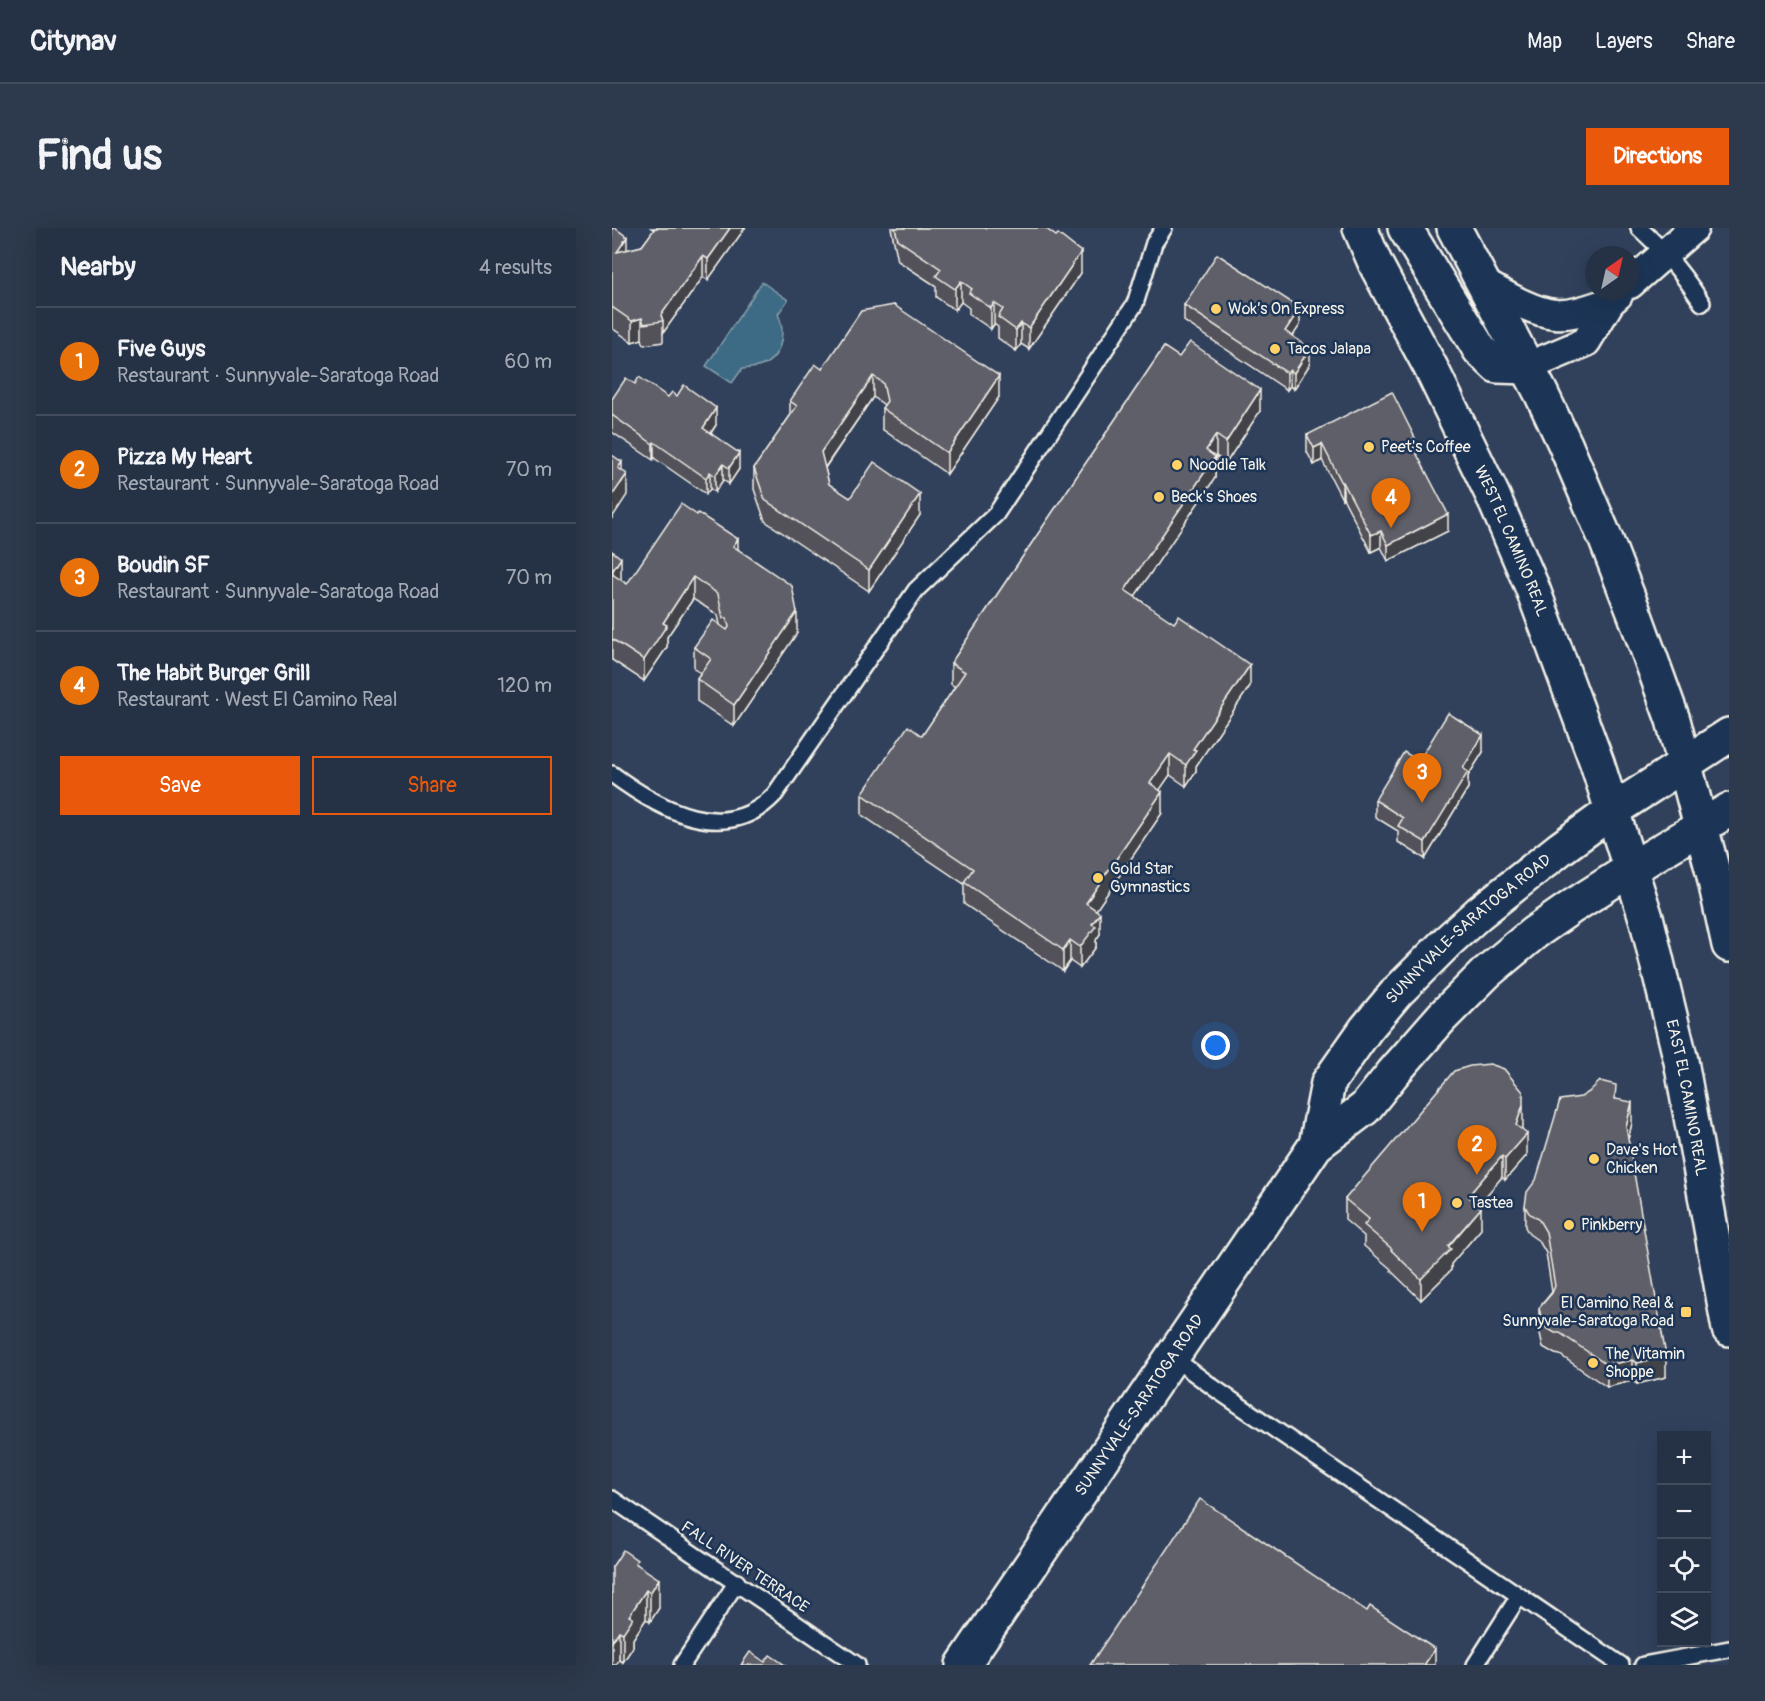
<!DOCTYPE html>
<html lang="en">
<head>
<meta charset="utf-8">
<style>
	body { margin:0; font-family:Pangolin,sans-serif; background:#2d394c; color:#f1f3f6 }
	.controls { position:absolute; right:18px; bottom:18px; display:grid; overflow:hidden; border-radius:0px; box-shadow:0 6px 24px #0002 }
	.controls button { width:54px; height:54px; display:grid; place-items:center; padding:0; border:0; border-bottom:2px solid #424c5e; background:#253145; color:#f1f3f6; font:30px sans-serif }
	.compass { position:absolute; left:973px; top:18px; width:54px; height:54px; border-radius:50%; background:#253145; box-shadow:0 6px 24px #0002; rotate:34deg }
	.you { position:absolute; left:604px; top:818px; width:21px; height:21px; margin:-15px; border:4px solid #fff; border-radius:50%; background:#1a73e8; box-shadow:0 0 0 9px #1a73e833 }
	.badge { display:grid; place-items:center; width:39px; height:39px; border-radius:50%; background:#ea580c; color:#fff; font-size:20px; font-weight:700 }
	.pin { position:absolute; translate:-50% -50px; filter:drop-shadow(0 2px 3px #0008) }
	.pin::after { content:''; position:absolute; top:32px; width:21px; height:18px; background:inherit; clip-path:polygon(0 0,100% 0,50% 100%) }
	.list { margin:0; padding:0; list-style:none }
	h2 { display:flex; justify-content:space-between; align-items:center; height:78px; margin:0; padding:0 24px; font-size:26px }
	h2 small { font-size:20px; font-weight:400; color:#a3a9b3 }
	.list li { display:grid; grid-template-columns:39px 1fr auto; gap:18px; align-items:center; box-sizing:border-box; height:108px; padding:0 24px; border-top:2px solid #424c5e }
	.list b { display:block; font-size:22px; white-space:nowrap }
	.list p { margin:0; font-size:20px; white-space:nowrap; color:#a3a9b3 }
	.list em { font-size:20px; font-style:normal; color:#a3a9b3 }
	.actions { display:flex; gap:12px; padding:18px 24px }
	.actions a { flex:1; padding:14px 0; border:2px solid #ea580c; border-radius:0px; text-align:center; font-size:21px; color:#ea580c }
	.actions .main { background:#ea580c; color:#fff }
	.icon { flex:none; width:33px; height:33px; fill:none; stroke:currentColor; stroke-width:2; stroke-linecap:round; stroke-linejoin:round }
	.map { position:relative; flex:none; width:1117px; height:1437px; overflow:hidden; border-radius:0px }
	header { display:flex; align-items:center; gap:36px; box-sizing:border-box; height:84px; padding:0 30px; background:#253145; border-bottom:2px solid #424c5e }
	header strong { font-size:28px }
	nav { display:flex; gap:33px; margin-inline-start:auto; font-size:21px }
	.intro { display:flex; align-items:center; justify-content:space-between; box-sizing:border-box; height:144px; padding:0 36px }
	h1 { margin:0; font-size:42px }
	.button { padding:15px 27px; border-radius:0px; background:#ea580c; color:#fff; font-size:21px; font-weight:700 }
	main { display:flex; gap:36px; padding:0 36px }
	aside { flex:1; background:#253145; border-radius:0px; box-shadow:0 6px 24px #0002 }
	.map>svg:first-child { display:block }
</style>
</head>
<body>
<header>
<strong>Citynav</strong>
<nav><a>Map</a><a>Layers</a><a>Share</a></nav>
</header>
<div class="intro"><h1>Find us</h1><a class="button">Directions</a></div>
<main>
<aside>
<h2>Nearby<small>4 results</small></h2>
<ul class="list">
<li><span class="badge" style="background:#e8710a">1</span><div><b>Five Guys</b><p>Restaurant · Sunnyvale-Saratoga Road</p></div><em>60 m</em></li>
<li><span class="badge" style="background:#e8710a">2</span><div><b>Pizza My Heart</b><p>Restaurant · Sunnyvale-Saratoga Road</p></div><em>70 m</em></li>
<li><span class="badge" style="background:#e8710a">3</span><div><b>Boudin SF</b><p>Restaurant · Sunnyvale-Saratoga Road</p></div><em>70 m</em></li>
<li><span class="badge" style="background:#e8710a">4</span><div><b>The Habit Burger Grill</b><p>Restaurant · West El Camino Real</p></div><em>120 m</em></li>
</ul>
<div class="actions"><a class="main">Save</a><a>Share</a></div>
</aside>
<div class="map">
<svg width="1117" height="1437" viewBox="0 0 1117 1437">
	<rect width="100%" height="100%" fill="#31415c"/>
	<filter id="ink" filterUnits="userSpaceOnUse"><feTurbulence type="fractalNoise" baseFrequency=".0167" numOctaves="2"/><feDisplacementMap in="SourceGraphic" scale="12" xChannelSelector="R" yChannelSelector="G"/><feConvolveMatrix kernelMatrix="1 2 1 2 8 2 1 2 1" color-interpolation-filters="sRGB"/></filter>
	<g filter="url(#ink)">
		<path fill="#3e6a84" stroke="#87a0ac" stroke-width="1.5" d="M150,54L176,72L166,86C174,104 170,130 149,138C143,140 136,140 130,141L120,155L94,138Z"/>
		<g fill="none" stroke-linecap="round" stroke-linejoin="round">
			<defs>
				<g id="lane">
					<path d="M1027,0C1052,22 1072,47 1090,75"/>
					<path d="M0,546C47,581 114,619 163,566L304,362L384,286L523,76L542,15L552,0"/>
					<path d="M560,1129L605,1162L1009,1437"/>
					<path d="M0,1271L245,1437"/>
					<path d="M70,1437L125,1354"/>
					<path d="M863,1437L907,1368"/>
					<path d="M1031,1437L1117,1421"/>
				</g>
				<g id="street">
					<path d="M871,55C891,66 920,84 943,86C961,88 981,79 998,74"/>
					<path d="M1018,56L1082,0"/>
					<path d="M915,139L974,114L998,74L1006,67"/>
				</g>
				<g id="secondary">
					<path id="s1" d="M704,917L716,855L754,801L785,764L836,713L867,685L949,620L1000,583L1117,507"/>
					<path id="s2" d="M351,1437L704,917L753,880L781,845L830,789L874,745L922,705L961,678L1019,641L1117,582"/>
				</g>
				<g id="primary">
					<path id="s3" d="M748,0L764,37L819,140L881,268L920,359L985,535L1035,693L1069,833L1117,1101"/>
					<path d="M793,0L868,122L885,138L915,139"/>
					<path d="M842,0L929,165L953,216L994,312L1023,387L1061,492L1101,644L1117,717"/>
				</g>
			</defs>
			<use href="#lane" stroke="#f4f1e8" stroke-width="20"/>
			<use href="#street" stroke="#f4f1e8" stroke-width="33"/>
			<use href="#secondary" stroke="#f4f1e8" stroke-width="38"/>
			<use href="#primary" stroke="#f4f1e8" stroke-width="38"/>
			<use href="#lane" stroke="#1d3557" stroke-width="15"/>
			<use href="#street" stroke="#1d3557" stroke-width="28"/>
			<use href="#secondary" stroke="#1d3557" stroke-width="33"/>
			<use href="#primary" stroke="#1d3557" stroke-width="33"/>
		</g>
		<g fill="#52515a" stroke="#f4f1e8" stroke-width="1.5">
			<path d="M0,0L15,22L30,18L42,2L39,0H133L96,52L91,49L51,105V114L32,117L30,111L20,114L0,100Z"/>
			<path d="M279,0H433L469,45L417,121L409,116L404,123L386,110V99L382,96L379,101L357,86V80L349,74L343,82L324,69V58L286,33Z"/>
			<path d="M282,77L387,169L335,246L270,201V180L272,178L271,176L261,169L213,240L217,256L238,270L308,287L257,363L153,293L142,261V240L178,188V173L210,141Z"/>
			<path d="M572,77L688,97L680,108L698,136L682,161L678,158L675,162L572,93Z"/>
			<path d="M552,119L648,183L614,235L604,228L603,250L523,368L638,458L584,538V543L574,558L558,547L547,562L550,585L484,682L488,706L484,712V719L468,740L458,733L451,743L352,676V656L250,587V566L310,508L343,459L339,456V435Z"/>
			<path d="M23,156L104,197L99,205L127,241L117,256L111,252L103,264L98,261L94,266L42,230L41,232L0,204V171Z"/>
			<path d="M695,207L803,223L836,303L776,333L769,319L759,324L731,270L730,271L710,232L702,237L695,224Z"/>
			<path d="M126,321L185,405L122,498L85,473V451L89,445L82,441V419L108,397L106,387L81,371L55,409V419L32,453L0,432V323L9,351V352L15,356Z"/>
			<path d="M871,524L856,548V560L813,631L786,614V603L763,589V572L807,533Z"/>
			<path d="M1004,871L1020,895L1016,911L1054,1149L1025,1156L1020,1153L995,1159L948,1127L943,1126L931,1119L927,1101V1080L940,1064L934,1025L927,1013L917,1006L913,999V978Z"/>
			<path d="M911,898L909,902L915,927L893,952L890,949L866,977L869,1001L839,1036V1042L809,1072L779,1043V1041L752,1018V1008L733,992V971Z"/>
			<path d="M25,1336L47,1380L38,1394L34,1391L21,1411V1419L11,1434L7,1432L0,1339Z"/>
		</g>
		<g fill="#42424a" stroke="#f4f1e8" stroke-width="1.5">
			<path d="M118,0H133L96,52V31Z"/>
			<path d="M15,9V30L5,24Z"/>
			<path d="M469,24V45L417,121V100Z"/>
			<path d="M91,28V49L51,105V93L49,87Z"/>
			<path d="M349,53V74L343,82V61Z"/>
			<path d="M382,75V96L379,101V80Z"/>
			<path d="M688,80V97L673,120V103Z"/>
			<path d="M30,90V111L20,114V93Z"/>
			<path d="M409,95V116L404,123V102Z"/>
			<path d="M698,120V136L682,161V145Z"/>
			<path d="M678,142V158L675,162V145Z"/>
			<path d="M261,148V169L209,245V224Z"/>
			<path d="M387,148V169L335,246V225Z"/>
			<path d="M648,162V183L614,235V214Z"/>
			<path d="M104,180V197L91,216V200Z"/>
			<path d="M604,207V228L594,243V222Z"/>
			<path d="M803,210V226L798,213Z"/>
			<path d="M42,214V230L41,232V216Z"/>
			<path d="M710,216V232L702,237V220Z"/>
			<path d="M127,225V241L117,256V240Z"/>
			<path d="M603,229V250L513,383V362Z"/>
			<path d="M10,234V254L15,246V267L0,290V268L6,240Z"/>
			<path d="M111,236V252L103,264V248Z"/>
			<path d="M98,244V261L94,266V250Z"/>
			<path d="M731,254V270L730,271V255Z"/>
			<path d="M308,266V287L257,363V342Z"/>
			<path d="M836,286V303L776,333V317Z"/>
			<path d="M769,303V319L759,324V307Z"/>
			<path d="M126,311V332L121,318Z"/>
			<path d="M9,330V351L1,363V342Z"/>
			<path d="M81,349V371L55,409V419L32,453V432L51,395Z"/>
			<path d="M185,384V405L122,498V477Z"/>
			<path d="M638,437V458L584,538V543L574,558V537L581,521Z"/>
			<path d="M871,507V524L856,548V560L813,631V614L851,540Z"/>
			<path d="M558,526V547L538,576V555Z"/>
			<path d="M550,564V585L474,697V675Z"/>
			<path d="M488,685V706L484,712V719L468,740V719L480,696Z"/>
			<path d="M458,712V733L451,743V722Z"/>
			<path d="M1020,874V895L1014,920V899Z"/>
			<path d="M911,877V898L904,918V897Z"/>
			<path d="M915,906V927L893,952V931Z"/>
			<path d="M890,928V949L856,989V968Z"/>
			<path d="M869,980V1001L839,1036V1042L809,1072V1051Z"/>
			<path d="M1054,1128V1149L1025,1156V1135Z"/>
			<path d="M1020,1132V1153L995,1159V1137Z"/>
			<path d="M47,1351V1380L38,1394V1365Z"/>
			<path d="M34,1362V1391L21,1411V1419L11,1434V1405L17,1388Z"/>
			<path d="M7,1403V1432L4,1437H0V1414Z"/>
			<path d="M823,1421V1437H812Z"/>
		</g>
		<g fill="#5f5e69" stroke="#f4f1e8" stroke-width="1.5">
			<path d="M0,0H3L15,9L5,24L30,18L43,0H118L96,31L91,28L49,87L51,93L32,96L30,90L20,93L0,79Z"/>
			<path d="M283,0H433L444,8L446,6L469,24L417,100L409,95L404,102L386,89L391,81L382,75L379,80L357,65L360,61L349,53L343,61L324,48L329,41L286,12Z"/>
			<path d="M605,26L688,80L673,103L698,120L682,145L678,142L675,145L572,77Z"/>
			<path d="M282,77L387,148L335,225L270,180L275,173L271,155L261,148L209,224L217,256L238,270L262,234L308,266L257,342L153,272L142,240L185,178L178,173L203,136L210,141L249,83Z"/>
			<path d="M578,114L648,162L614,214L604,207L594,222L603,229L513,362L562,395L567,388L638,437L581,521L584,522L574,537L558,526L538,555L550,564L474,675L488,685L480,696L484,698L468,719L458,712L451,722L352,654L361,641L250,566L296,498L310,508L353,444L339,435L552,119L567,129Z"/>
			<path d="M27,149L56,169L60,164L65,168L72,157L104,180L91,200L127,225L117,240L111,236L103,248L98,244L94,250L42,214L41,216L0,187V171L14,150L23,156Z"/>
			<path d="M780,164L803,210L798,213L836,286L776,317L769,303L759,307L731,254L730,255L710,216L702,220L695,207Z"/>
			<path d="M0,227L10,234L6,240L15,246L0,268Z"/>
			<path d="M69,276L85,287L86,285L126,311L121,318L180,358L185,384L122,477L85,451L99,431L82,419L101,392L115,402L117,399L115,390H111L106,366L81,349L51,395L55,397L32,432L0,411V346L15,356Z"/>
			<path d="M0,323L9,330L1,342L0,341Z"/>
			<path d="M836,485L871,507L851,540L856,544L813,614L786,598L791,590L763,572L792,524L807,533Z"/>
			<path d="M878,836L892,841L911,864V877L904,897L915,906L893,931L890,928L856,968L869,980L836,1018L839,1021L809,1051L779,1022L780,1021L752,997L757,991L733,971L842,843L858,838Z"/>
			<path d="M988,853L1004,857L1003,871L1020,874L1014,899L1054,1128L1025,1135L1020,1132L995,1137L948,1105H943L931,1098L927,1080L940,1065L943,1058L934,1004L927,992L917,985L913,978L915,964L924,952L948,872L969,869L977,864Z"/>
			<path d="M588,1271L755,1383L758,1378L823,1421L812,1437H478Z"/>
			<path d="M11,1322L25,1332L23,1335L47,1351L38,1365L34,1362L17,1388L21,1390L11,1405L7,1403L0,1414V1339Z"/>
			<path d="M138,1424L153,1434L158,1427L173,1437H129Z"/>
		</g>
	</g>
	<g fill="#ffd166" stroke="#1d3557" stroke-width="2">
		<circle cx="604" cy="81" r="6"/>
		<circle cx="663" cy="121" r="6"/>
		<circle cx="757" cy="219" r="6"/>
		<circle cx="565" cy="237" r="6"/>
		<circle cx="547" cy="269" r="6"/>
		<circle cx="486" cy="650" r="6"/>
		<circle cx="982" cy="931" r="6"/>
		<circle cx="845" cy="975" r="6"/>
		<circle cx="957" cy="997" r="6"/>
		<rect x="1068" y="1078" width="12" height="12" rx="3"/>
		<circle cx="981" cy="1135" r="6"/>
	</g>
	<g text-anchor="middle" dominant-baseline="central" stroke-width="5" stroke-linejoin="round" paint-order="stroke">
		<g font-size="16" fill="#f4f1e8" stroke="#1d3557" text-anchor="start">
			<text x="616" y="81">Wok’s On Express</text>
			<text x="675" y="121">Tacos Jalapa</text>
			<text x="769" y="219">Peet's Coffee</text>
			<text x="577" y="237">Noodle Talk</text>
			<text x="559" y="269">Beck's Shoes</text>
			<text x="498" y="641">Gold Star<tspan x="498" dy="18">Gymnastics</tspan></text>
			<text x="994" y="922">Dave's Hot<tspan x="994" dy="18">Chicken</tspan></text>
			<text x="857" y="975">Tastea</text>
			<text x="969" y="997">Pinkberry</text>
			<text x="1062" y="1075" text-anchor="end">El Camino Real &amp;<tspan x="1062" dy="18">Sunnyvale-Saratoga Road</tspan></text>
			<text x="993" y="1126">The Vitamin<tspan x="993" dy="18">Shoppe</tspan></text>
		</g>
		<g font-size="16" fill="#f4f1e8" stroke="#1d3557">
			<text stroke="none"><textPath href="#s3" startOffset="348">WEST EL CAMINO REAL</textPath></text>
			<text stroke="none"><textPath href="#s1" startOffset="273">SUNNYVALE-SARATOGA ROAD</textPath></text>
			<text stroke="none"><textPath href="#s3" startOffset="933">EAST EL CAMINO REAL</textPath></text>
			<text stroke="none"><textPath href="#s2" startOffset="314">SUNNYVALE-SARATOGA ROAD</textPath></text>
			<text transform="translate(133 1339) rotate(34)">FALL RIVER TERRACE</text>
		</g>
	</g>
</svg>
<div class="controls">
<button>+</button>
<button>−</button>
<button><svg class="icon" aria-label="locate" viewBox="0 0 24 24"><circle cx="12" cy="12" r="6"/><path d="M12 2v4M12 18v4M2 12h4M18 12h4"/></svg></button>
<button><svg class="icon" aria-label="layers" viewBox="0 0 24 24"><path d="M12 4l9 5-9 5-9-5zM3 14l9 5 9-5"/></svg></button>
</div>
<svg class="compass" viewBox="-18 -18 36 36"><path d="M0-13l5 13h-10z" fill="#e53935"/><path d="M0 13l5-13h-10z" fill="#a3a9b3"/></svg>
<div class="you"></div>
<div class="pin badge" style="left:810px;top:1004px;background:#e8710a">1</div>
<div class="pin badge" style="left:865px;top:947px;background:#e8710a">2</div>
<div class="pin badge" style="left:810px;top:575px;background:#e8710a">3</div>
<div class="pin badge" style="left:779px;top:300px;background:#e8710a">4</div>
</div>
</main>
</body>
</html>
